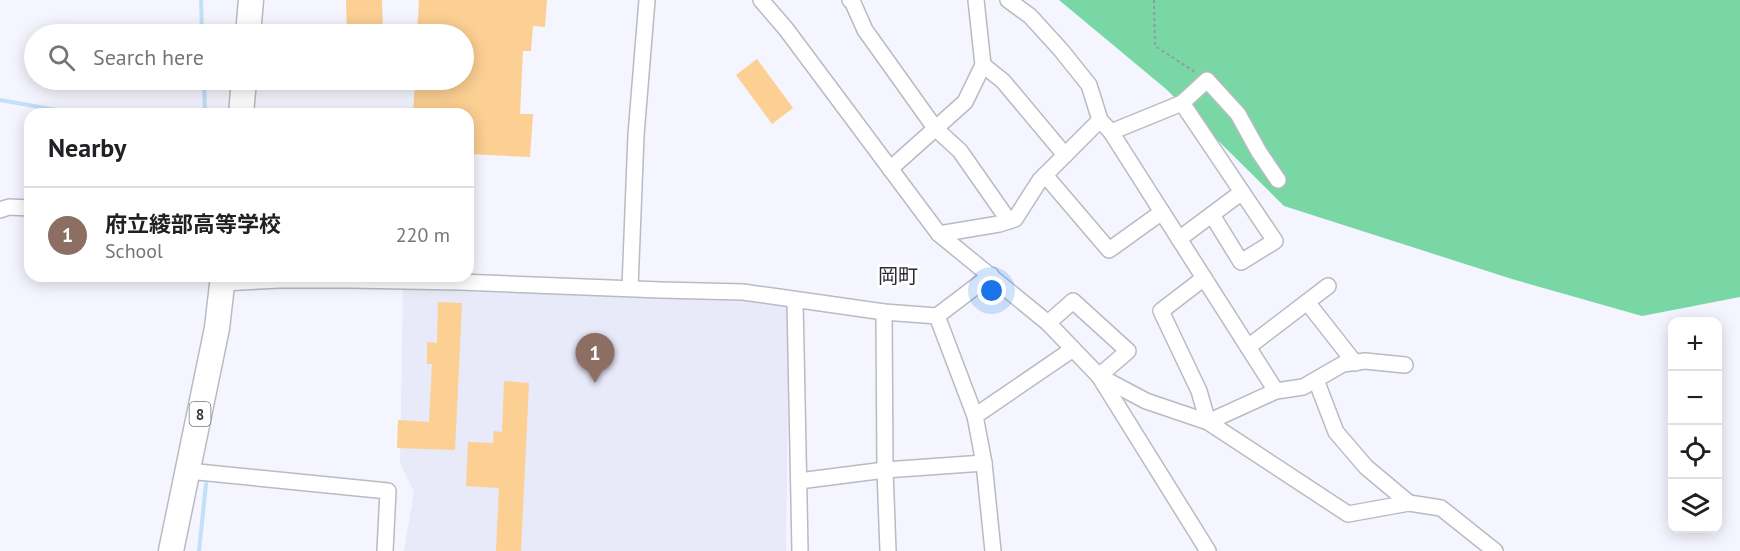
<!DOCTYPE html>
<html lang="en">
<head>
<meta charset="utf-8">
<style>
	body { margin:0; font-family:"PT Sans","Noto Sans JP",sans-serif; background:#f2f2f2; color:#202124 }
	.controls { position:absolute; right:18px; bottom:18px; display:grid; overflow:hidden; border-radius:12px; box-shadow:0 3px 15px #0003 }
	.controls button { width:54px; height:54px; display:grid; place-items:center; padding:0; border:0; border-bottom:2px solid #e0e0e0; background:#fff; color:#202124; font:30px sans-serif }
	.you { position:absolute; left:992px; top:291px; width:21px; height:21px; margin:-15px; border:4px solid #fff; border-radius:50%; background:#1a73e8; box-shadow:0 0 0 9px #1a73e833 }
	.badge { display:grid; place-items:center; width:39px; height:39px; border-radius:50%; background:#ea580c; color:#fff; font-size:20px; font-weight:700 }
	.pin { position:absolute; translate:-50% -50px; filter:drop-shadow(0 2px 3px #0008) }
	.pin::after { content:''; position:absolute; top:32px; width:21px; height:18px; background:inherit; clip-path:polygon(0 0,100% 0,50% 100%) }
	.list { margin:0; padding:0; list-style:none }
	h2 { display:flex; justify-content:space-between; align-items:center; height:78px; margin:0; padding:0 24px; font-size:26px }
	h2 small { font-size:20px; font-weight:400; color:#757577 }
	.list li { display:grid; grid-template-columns:39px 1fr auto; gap:18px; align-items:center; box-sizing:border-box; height:96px; padding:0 24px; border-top:2px solid #e0e0e0 }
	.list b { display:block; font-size:22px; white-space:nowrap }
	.list p { margin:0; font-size:20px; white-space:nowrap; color:#757577 }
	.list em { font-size:20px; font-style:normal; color:#757577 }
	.icon { flex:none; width:33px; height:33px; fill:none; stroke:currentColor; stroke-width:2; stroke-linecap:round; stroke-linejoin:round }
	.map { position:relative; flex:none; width:1740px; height:551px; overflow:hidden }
	.search { position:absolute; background:#fff; box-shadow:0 3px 15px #0003; left:24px; top:24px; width:450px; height:66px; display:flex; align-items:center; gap:15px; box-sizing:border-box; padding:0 21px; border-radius:33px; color:#757577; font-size:22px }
	.panel { position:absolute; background:#fff; box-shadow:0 3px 15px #0003; left:24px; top:108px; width:450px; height:174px; border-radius:18px }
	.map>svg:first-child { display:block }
</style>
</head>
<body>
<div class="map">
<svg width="1740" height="551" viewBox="0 0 1740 551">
	<rect width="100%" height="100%" fill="#f4f5fe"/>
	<path fill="#e8e9f9" d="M403,289L789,303L786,551H404L414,492L400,463Z"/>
	<path fill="#78d7a4" d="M1059,0H1740V297L1642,316L1512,279L1284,206L1166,89Z"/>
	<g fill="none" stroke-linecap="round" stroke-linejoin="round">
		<g stroke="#c0e1f7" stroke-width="4">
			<path d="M201,0L202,34"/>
			<path d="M204,80L205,114"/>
			<path d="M0,100L79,114"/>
			<path d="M199,551L206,484"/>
		</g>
	</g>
	<g fill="#fccf92">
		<path d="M346,0H382L383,34H347Z"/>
		<path d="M419,0H547L545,27L533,26L531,51H523L520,114H533L530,157L468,154V114H413L415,80H464V34H417Z"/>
		<path d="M757,59L793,108L772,124L736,75Z"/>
		<path d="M438,302L462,303L455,450L397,448L398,420L429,422L432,364H427V342L437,343Z"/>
		<path d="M504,381L529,383L521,551H496L499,488L466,486L468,442L493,443L494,431L502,432Z"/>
	</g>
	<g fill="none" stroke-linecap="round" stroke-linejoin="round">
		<defs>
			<g id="street">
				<path d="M761,0L786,29L939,234L1048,323L1099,376L1208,551"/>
				<path d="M850,0L853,3L865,30L935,128L960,151L1009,221"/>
				<path d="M1008,0L1030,16L1061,50L1089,85L1100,120L1111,132L1276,391"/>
				<path d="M983,65L1003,81L1065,155"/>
				<path d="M1182,103L1275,241L1241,262L1212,215"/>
				<path d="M1111,132L1182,103L1207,80L1238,114L1259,152L1278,180"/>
				<path d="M890,169L965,102L983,65L976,0"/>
				<path d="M1045,175L1109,250L1162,212"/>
				<path d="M0,210L9,207L30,208"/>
				<path d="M939,234L999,224L1015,219L1040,180L1100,120"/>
				<path d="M1179,239L1242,192"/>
				<path d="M1204,278L1161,311L1199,391L1208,422"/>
				<path d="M222,283L279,280H351L460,282L661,290L743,292L884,312L937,316L991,275"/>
				<path d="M630,288L636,135L647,0"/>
				<path d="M795,300L800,551"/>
				<path d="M1307,302L1355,363"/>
				<path d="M884,312L885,470L888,551"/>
				<path d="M937,316L975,416L984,463L993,551"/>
				<path d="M1048,323L1073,301L1128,351L1099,376"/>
				<path d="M1248,347L1328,286"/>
				<path d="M1099,376L1146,401L1208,422L1348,514L1409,503L1441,508L1495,551"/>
				<path d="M1316,380L1336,432L1366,467L1409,503"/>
				<path d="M975,416L1073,349"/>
				<path d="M1208,422L1276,391L1303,387L1343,364L1365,361L1405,365"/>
				<path d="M188,471L388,491L385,551"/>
				<path d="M799,481L885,470L984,463"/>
			</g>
			<g id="primary">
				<path d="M248,34L251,0"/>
				<path d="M241,114L244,80"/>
				<path d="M171,551L217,328L223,276"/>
			</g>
		</defs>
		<use href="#street" stroke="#babac2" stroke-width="18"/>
		<use href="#primary" stroke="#babac2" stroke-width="27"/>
		<path stroke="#98999f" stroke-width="2" stroke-dasharray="3 3" stroke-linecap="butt" d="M1154,0L1155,46L1195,72"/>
		<use href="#street" stroke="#fff" stroke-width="15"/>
		<use href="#primary" stroke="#fff" stroke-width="24"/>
	</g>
	<g text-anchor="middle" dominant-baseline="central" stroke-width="6" stroke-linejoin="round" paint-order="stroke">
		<rect fill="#fff" stroke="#757678" stroke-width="1.5" x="189.5" y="402" width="21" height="24" rx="4.5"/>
		<g font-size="15" font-weight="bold" fill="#3a3b3e">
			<text x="200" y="414">8</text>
		</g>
		<g font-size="20" fill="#2b2b32" stroke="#fff">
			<text x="898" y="276">岡町</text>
		</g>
	</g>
</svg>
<div class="controls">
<button>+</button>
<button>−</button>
<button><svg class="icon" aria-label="locate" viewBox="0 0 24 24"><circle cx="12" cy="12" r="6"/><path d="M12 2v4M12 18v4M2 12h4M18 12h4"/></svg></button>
<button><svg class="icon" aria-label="layers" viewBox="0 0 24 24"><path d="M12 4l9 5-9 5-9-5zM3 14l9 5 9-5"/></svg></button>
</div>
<div class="you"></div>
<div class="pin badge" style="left:595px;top:383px;background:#8d6e63">1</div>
<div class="search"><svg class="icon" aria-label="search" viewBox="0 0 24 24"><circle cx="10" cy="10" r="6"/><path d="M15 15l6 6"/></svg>Search here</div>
<section class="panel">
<h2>Nearby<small></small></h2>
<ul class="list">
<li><span class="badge" style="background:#8d6e63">1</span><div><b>府立綾部高等学校</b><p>School</p></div><em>220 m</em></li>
</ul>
</section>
</div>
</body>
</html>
